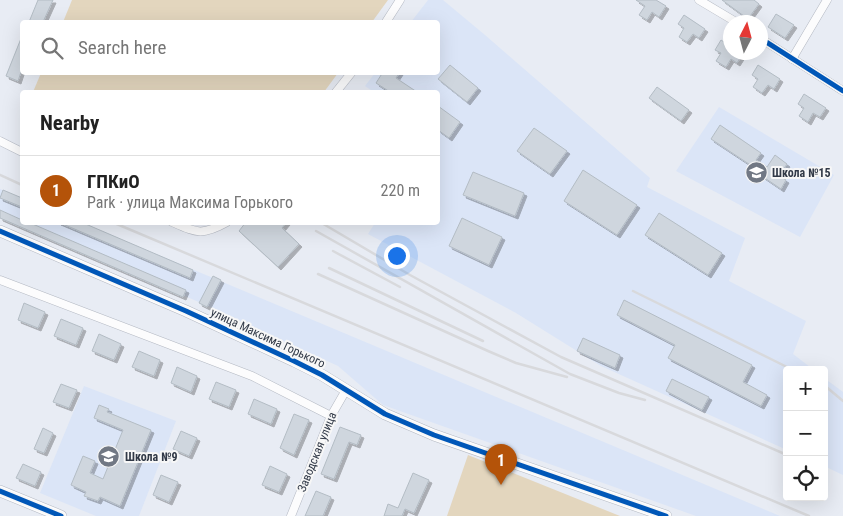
<!DOCTYPE html>
<html lang="en">
<head>
<meta charset="utf-8">
<style>
	body { margin:0; font-family:"Roboto Condensed",sans-serif; background:#f2f2f2; color:#222 }
	.controls { position:absolute; right:15px; bottom:15px; display:grid; overflow:hidden; border-radius:5px; box-shadow:0 5px 20px #0002 }
	.controls button { width:45px; height:45px; display:grid; place-items:center; padding:0; border:0; border-bottom:1px solid #e0e0e0; background:#fff; color:#222; font:25px sans-serif }
	.compass { position:absolute; left:723px; top:15px; width:45px; height:45px; border-radius:50%; background:#fff; box-shadow:0 5px 20px #0002; rotate:6deg }
	.you { position:absolute; left:396px; top:255px; width:18px; height:18px; margin:-12px; border:4px solid #fff; border-radius:50%; background:#1a73e8; box-shadow:0 0 0 8px #1a73e833 }
	.badge { display:grid; place-items:center; width:32px; height:32px; border-radius:50%; background:#b45309; color:#fff; font-size:16px; font-weight:700 }
	.pin { position:absolute; translate:-50% -41px; filter:drop-shadow(0 1px 2px #0008) }
	.pin::after { content:''; position:absolute; top:26px; width:18px; height:15px; background:inherit; clip-path:polygon(0 0,100% 0,50% 100%) }
	.list { margin:0; padding:0; list-style:none }
	h2 { display:flex; justify-content:space-between; align-items:center; height:65px; margin:0; padding:0 20px; font-size:21px }
	h2 small { font-size:16px; font-weight:400; color:#767676 }
	.list li { display:grid; grid-template-columns:32px 1fr auto; gap:15px; align-items:center; box-sizing:border-box; height:70px; padding:0 20px; border-top:1px solid #e0e0e0 }
	.list b { display:block; font-size:19px; white-space:nowrap }
	.list p { margin:0; font-size:16px; white-space:nowrap; color:#767676 }
	.list em { font-size:16px; font-style:normal; color:#767676 }
	.icon { flex:none; width:28px; height:28px; fill:none; stroke:currentColor; stroke-width:2; stroke-linecap:round; stroke-linejoin:round }
	.map { position:relative; flex:none; width:843px; height:516px; overflow:hidden }
	.search { position:absolute; background:#fff; box-shadow:0 5px 20px #0002; left:20px; top:20px; width:420px; height:55px; display:flex; align-items:center; gap:12px; box-sizing:border-box; padding:0 18px; border-radius:5px; color:#767676; font-size:19px }
	.panel { position:absolute; background:#fff; box-shadow:0 5px 20px #0002; left:20px; top:90px; width:420px; height:135px; border-radius:5px }
	.map>svg:first-child { display:block }
</style>
</head>
<body>
<div class="map">
<svg width="843" height="516" viewBox="0 0 843 516">
	<defs>
		<filter id="shadow"><feDropShadow dx="3" dy="3" stdDeviation="0" flood-color="#0004"/></filter>
	</defs>
	<rect width="100%" height="100%" fill="#e8ecf4"/>
	<g fill="#dbe5f7">
		<path d="M428,0H443L485,35L650,178L647,187L745,238L729,281L806,321L793,354L814,370H787V450L601,366L516,313L368,234L375,223L438,222V92H374L365,86L375,73L438,72V22H411Z"/>
		<path d="M719,107L834,175L800,237L676,171Z"/>
		<path d="M0,189L22,198V222L82,223L780,516H696L383,405L338,366L208,306L0,216Z"/>
		<path d="M824,378L843,392V475L824,466Z"/>
		<path d="M84,386L176,421L139,516H96L40,493Z"/>
	</g>
	<g fill="#e3d6be">
		<path d="M72,0H388L372,22H63Z"/>
		<path d="M41,73L42,72L338,73L324,92H33Z"/>
		<path d="M468,455L620,516H447Z"/>
	</g>
	<g fill="#cfd6de" stroke="#b3bcc4" filter="url(#shadow)">
		<path d="M38,0H53L43,22H29Z"/>
		<path d="M636,0H656L666,6L659,17L652,12L647,20L639,15L645,6Z"/>
		<path d="M722,0H754L759,4L748,19Z"/>
		<path d="M776,14L794,25L785,38L768,27Z"/>
		<path d="M684,15L705,29L699,38L693,34L687,42L679,37L684,28L678,24Z"/>
		<path d="M22,36V69L18,81L6,76Z"/>
		<path d="M721,40L730,46V52H744L737,63L731,59L726,67L716,61L721,53L715,50Z"/>
		<path d="M450,65L478,88L467,102L438,79Z"/>
		<path d="M758,65L780,79L774,89L768,85L762,93L753,87L758,79L752,75Z"/>
		<path d="M383,72H400L396,78L417,92H390L376,83Z"/>
		<path d="M657,87L689,110L681,121L649,98Z"/>
		<path d="M804,94L826,108L820,117L813,113L808,122L799,116L804,108L798,104Z"/>
		<path d="M438,106L460,122L449,138L438,130Z"/>
		<path d="M720,125L761,153L756,160L767,167L775,155L787,164L779,176L786,180L781,189L753,170L755,168L711,139Z"/>
		<path d="M534,128L567,151L550,174L517,151Z"/>
		<path d="M583,170L637,205L617,235L564,201Z"/>
		<path d="M473,172L524,193L515,216L463,195Z"/>
		<path d="M3,190L22,198V207L0,198Z"/>
		<path d="M0,210L22,220V222H28L186,290L183,297L0,218Z"/>
		<path d="M659,213L722,253L708,275L645,235Z"/>
		<path d="M462,218L502,237L489,265L449,246Z"/>
		<path d="M58,222H81L193,270L190,278Z"/>
		<path d="M246,222H287L282,228L299,244L278,267L239,231Z"/>
		<path d="M213,276L221,280L207,307L199,303Z"/>
		<path d="M624,300L752,365L743,382L767,395L761,406L668,358L675,345L617,315Z"/>
		<path d="M24,303L45,312L38,328L18,320Z"/>
		<path d="M61,319L83,328L76,345L54,336Z"/>
		<path d="M99,334L121,344L114,360L92,351Z"/>
		<path d="M583,338L620,355L615,368L577,351Z"/>
		<path d="M139,351L160,360L154,376L132,367Z"/>
		<path d="M177,367L197,376L191,392L171,383Z"/>
		<path d="M672,379L709,397L702,410L666,391Z"/>
		<path d="M216,382L236,390L229,407L209,399Z"/>
		<path d="M61,384L77,390L69,408L53,402Z"/>
		<path d="M254,399L277,409L271,424L248,414Z"/>
		<path d="M99,405L109,409L107,412L151,430L120,506L100,497L98,501L84,496L86,492L71,485L83,456L95,461L90,473L103,479L123,430L94,418Z"/>
		<path d="M294,414L309,420L294,455L280,448Z"/>
		<path d="M340,427L361,435L357,445L349,442L334,479L321,474Z"/>
		<path d="M43,428L53,433L44,453L34,449Z"/>
		<path d="M181,431L197,438L189,456L173,449Z"/>
		<path d="M23,464L41,472L35,486L16,478Z"/>
		<path d="M270,466L287,474L279,492L262,485Z"/>
		<path d="M413,473L429,480L414,513L405,509L402,516H384L388,504L398,508Z"/>
		<path d="M161,475L178,482L169,502L153,495Z"/>
		<path d="M316,491L331,497L323,516H305Z"/>
	</g>
	<g fill="none" stroke-linecap="round" stroke-linejoin="round">
		<defs>
			<g id="street">
				<path d="M699,0L736,22"/>
				<path d="M386,22L400,0"/>
				<path d="M760,38L843,91"/>
				<path d="M792,59L827,0"/>
				<path d="M336,92L352,72"/>
				<path d="M0,141L22,152"/>
				<path d="M172,222C197,233 202,236 227,222"/>
				<path d="M0,280L252,376L331,416"/>
				<path d="M291,516L331,416L346,390"/>
			</g>
			<g id="secondary">
				<path d="M0,231L186,311L294,361L322,375L385,414L434,435L666,516"/>
				<path d="M0,491L61,516"/>
			</g>
		</defs>
		<use href="#street" stroke="#b3b8c2" stroke-width="9"/>
		<use href="#secondary" stroke="#b3b8c2" stroke-width="12"/>
		<use href="#street" stroke="#fcfcfd" stroke-width="8"/>
		<use href="#secondary" stroke="#fcfcfd" stroke-width="11"/>
		<g stroke="#d8d9dc" stroke-width="2.5">
			<path d="M0,175L22,185"/>
			<path d="M112,222L809,516"/>
			<path d="M320,222L410,275L561,357L787,455"/>
			<path d="M316,231L570,374L619,393L645,400"/>
			<path d="M333,251L400,287"/>
			<path d="M329,268L483,341"/>
			<path d="M318,274L488,351L516,363L567,377"/>
			<path d="M633,291L793,370"/>
			<path d="M824,385L843,401"/>
		</g>
		<defs>
			<g id="cycleway">
				<path d="M760,38L843,91"/>
				<path d="M0,231L186,311L294,361L322,375L385,414L434,435L666,516"/>
				<path d="M0,491L61,516"/>
			</g>
		</defs>
		<use href="#cycleway" stroke="#f7f7f7" stroke-width="8"/>
		<use href="#cycleway" stroke="#0057b8" stroke-width="5"/>
	</g>
	<defs>
		<symbol id="school-disc" viewBox="-11 -11 22 22"><circle r="9.5" fill="#717884" stroke="#f7f7f7"/><path d="M0-5L7-2L0 1L-7-2ZM-4 1L0 2.5L4 1V4Q0 6-4 4Z" fill="#fff"/></symbol>
	</defs>
	<g fill-rule="evenodd">
		<use href="#school-disc" x="744" y="160" width="25" height="25"/>
		<use href="#school-disc" x="96" y="444" width="25" height="25"/>
	</g>
	<g text-anchor="middle" dominant-baseline="central" stroke-width="4" stroke-linejoin="round" paint-order="stroke">
		<g font-size="12" font-weight="bold" fill="#313947" stroke="#f7f7f7" text-anchor="start">
			<text x="772" y="173">Школа №15</text>
			<text x="125" y="457">Школа №9</text>
		</g>
		<g font-size="12" fill="#313947" stroke="#f7f7f7">
			<text transform="translate(268 338) rotate(25)">улица Максима Горького</text>
			<text transform="translate(317 452) rotate(-68)">Заводская улица</text>
		</g>
	</g>
</svg>
<div class="controls">
<button>+</button>
<button>−</button>
<button><svg class="icon" aria-label="locate" viewBox="0 0 24 24"><circle cx="12" cy="12" r="6"/><path d="M12 2v4M12 18v4M2 12h4M18 12h4"/></svg></button>
</div>
<svg class="compass" viewBox="-18 -18 36 36"><path d="M0-13l5 13h-10z" fill="#e53935"/><path d="M0 13l5-13h-10z" fill="#767676"/></svg>
<div class="you"></div>
<div class="pin badge" style="left:501px;top:485px">1</div>
<div class="search"><svg class="icon" aria-label="search" viewBox="0 0 24 24"><circle cx="10" cy="10" r="6"/><path d="M15 15l6 6"/></svg>Search here</div>
<section class="panel">
<h2>Nearby<small></small></h2>
<ul class="list">
<li><span class="badge">1</span><div><b>ГПКиО</b><p>Park · улица Максима Горького</p></div><em>220 m</em></li>
</ul>
</section>
</div>
</body>
</html>
